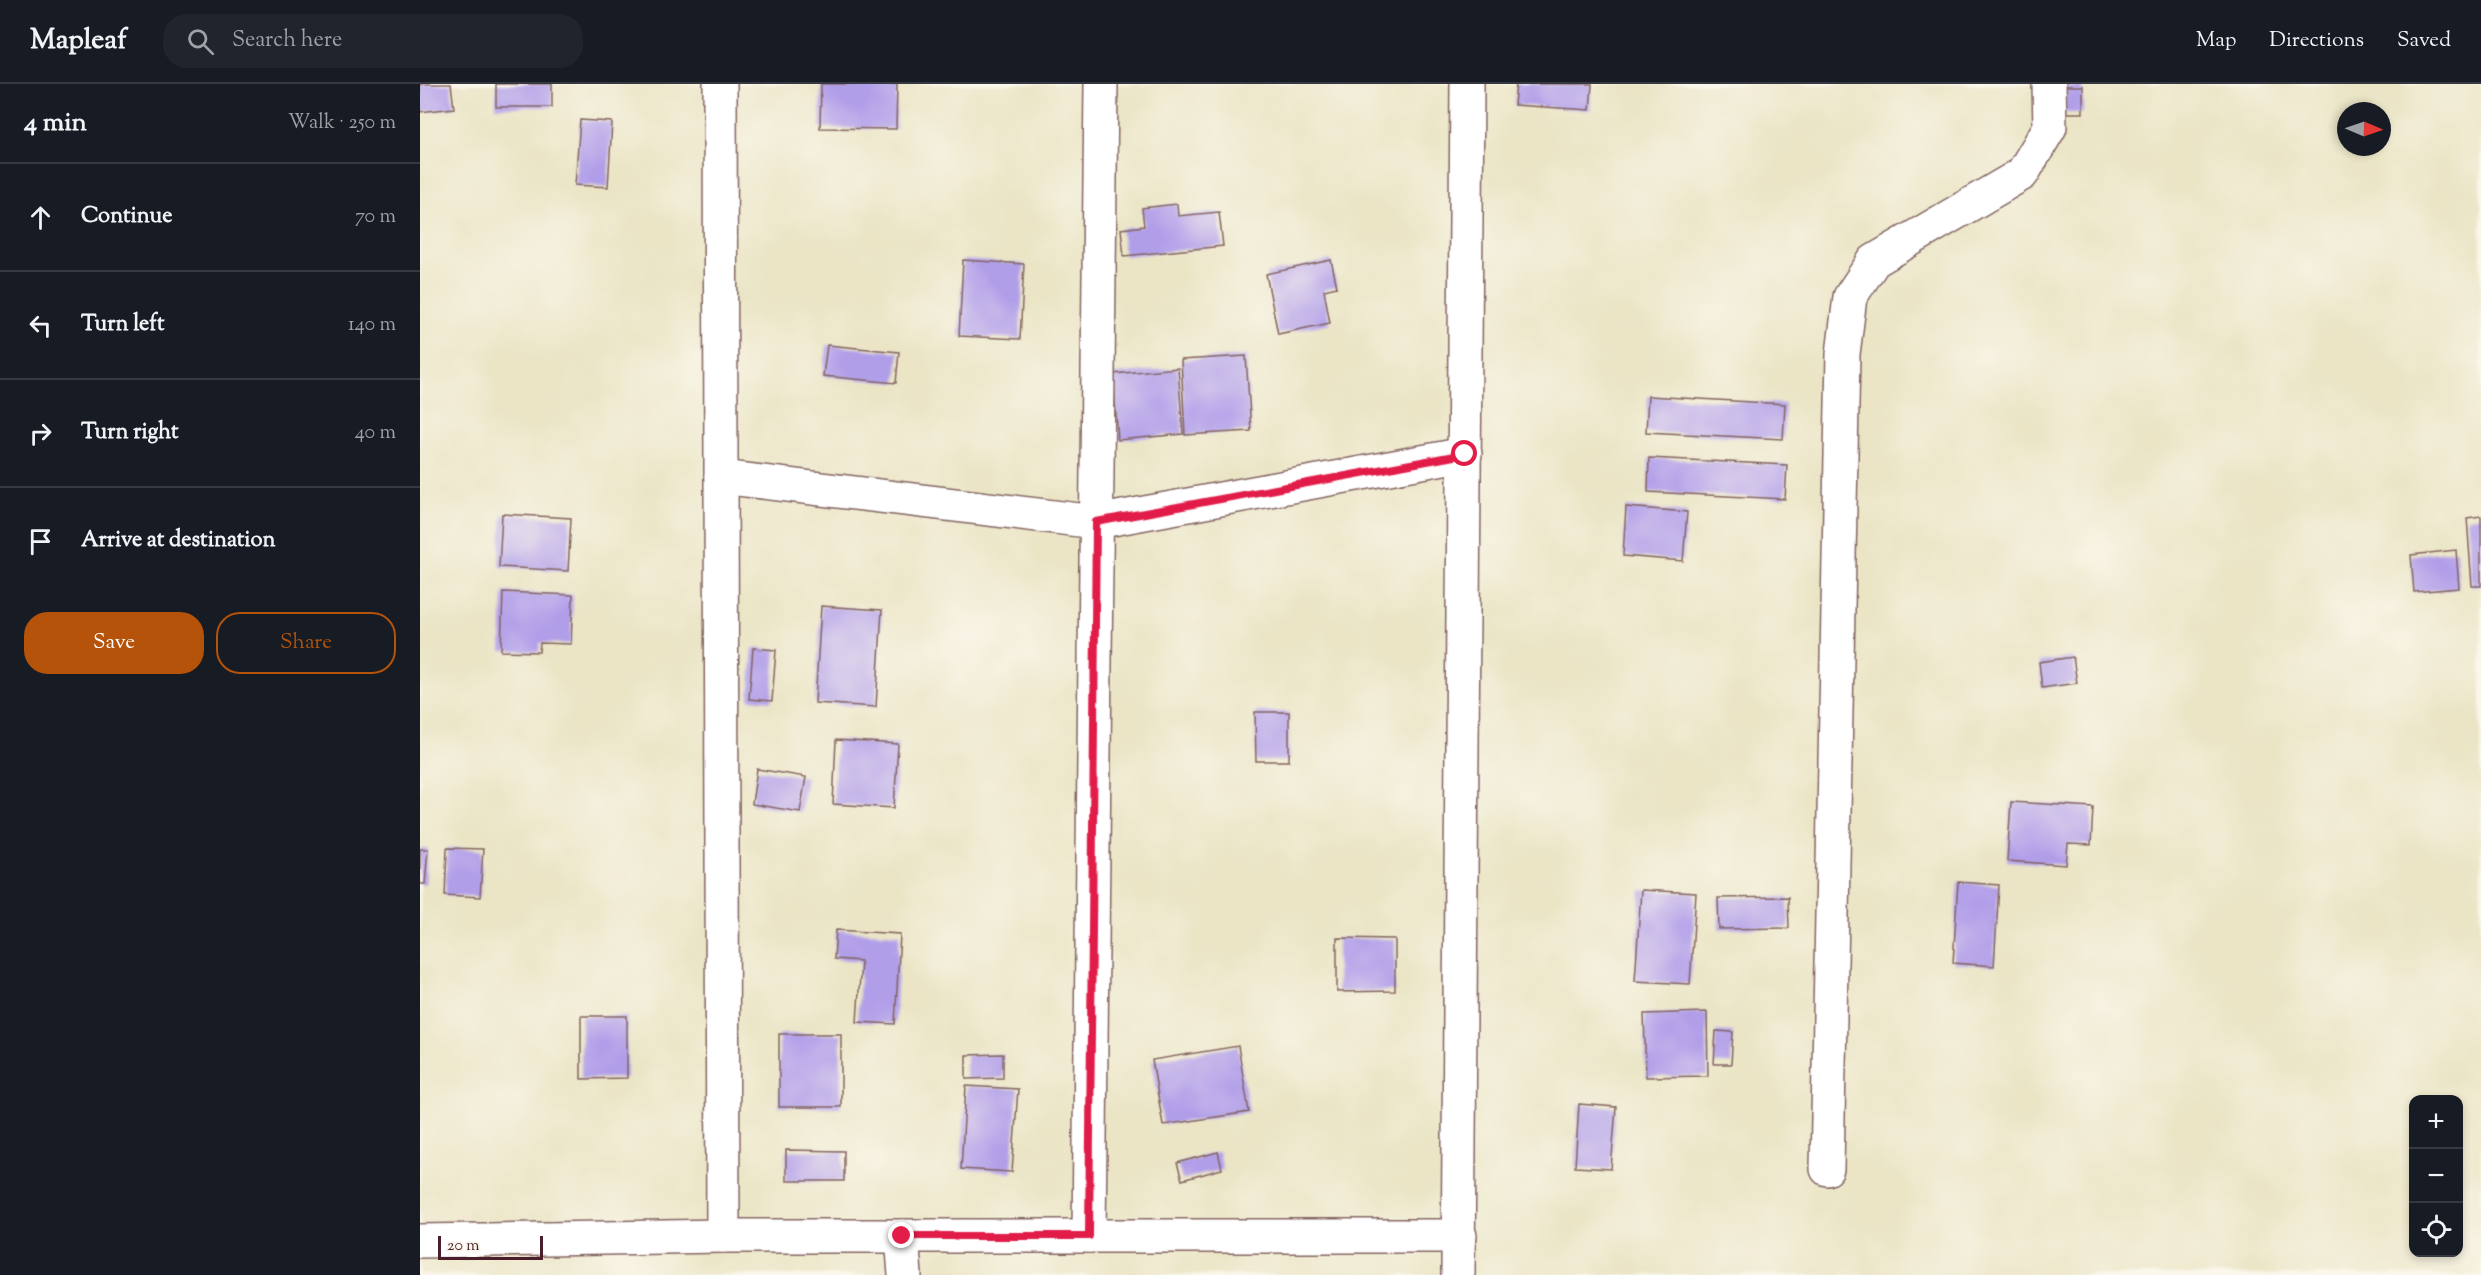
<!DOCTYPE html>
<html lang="en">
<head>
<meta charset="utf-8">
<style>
	body { margin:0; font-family:"Sorts Mill Goudy",serif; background:#20242c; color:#f1f3f6 }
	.controls { position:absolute; right:18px; bottom:18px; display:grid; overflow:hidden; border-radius:12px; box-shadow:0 3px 9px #0003 }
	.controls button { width:54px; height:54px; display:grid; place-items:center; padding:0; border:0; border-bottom:2px solid #363941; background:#171b24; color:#f1f3f6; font:30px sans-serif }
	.compass { position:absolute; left:1917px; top:18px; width:54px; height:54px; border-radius:50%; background:#171b24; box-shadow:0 3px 9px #0003; rotate:92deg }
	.scale { position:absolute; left:18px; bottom:15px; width:105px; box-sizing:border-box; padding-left:6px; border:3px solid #4a1f2b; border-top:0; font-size:16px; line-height:21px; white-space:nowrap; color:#4a1f2b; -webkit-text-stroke:4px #fbf7ec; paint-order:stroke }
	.stop { position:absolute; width:18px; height:18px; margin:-14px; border:4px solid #e11d48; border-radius:50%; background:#fff }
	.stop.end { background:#e11d48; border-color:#fff; box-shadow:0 2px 6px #0008 }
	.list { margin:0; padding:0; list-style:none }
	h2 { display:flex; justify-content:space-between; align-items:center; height:78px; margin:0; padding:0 24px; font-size:26px }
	h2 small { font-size:20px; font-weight:400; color:#9ea1a6 }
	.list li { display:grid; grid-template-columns:39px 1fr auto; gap:18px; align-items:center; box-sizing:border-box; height:108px; padding:0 24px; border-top:2px solid #363941 }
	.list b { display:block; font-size:22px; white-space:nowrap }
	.list em { font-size:20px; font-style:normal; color:#9ea1a6 }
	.actions { display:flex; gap:12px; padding:18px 24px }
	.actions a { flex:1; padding:14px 0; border:2px solid #b45309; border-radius:24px; text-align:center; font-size:21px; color:#b45309 }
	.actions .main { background:#b45309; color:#fff }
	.icon { flex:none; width:33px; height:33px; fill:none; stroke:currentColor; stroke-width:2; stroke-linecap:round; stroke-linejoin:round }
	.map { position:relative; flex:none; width:2061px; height:1191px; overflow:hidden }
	header { display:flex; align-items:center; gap:36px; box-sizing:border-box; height:84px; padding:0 30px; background:#171b24; border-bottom:2px solid #363941 }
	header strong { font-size:28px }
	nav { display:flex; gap:33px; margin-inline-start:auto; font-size:21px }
	.search { width:420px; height:54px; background:#20242c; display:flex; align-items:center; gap:15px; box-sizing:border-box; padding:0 21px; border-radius:24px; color:#9ea1a6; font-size:22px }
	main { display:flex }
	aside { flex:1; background:#171b24 }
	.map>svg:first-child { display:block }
</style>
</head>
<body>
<header>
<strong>Mapleaf</strong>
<div class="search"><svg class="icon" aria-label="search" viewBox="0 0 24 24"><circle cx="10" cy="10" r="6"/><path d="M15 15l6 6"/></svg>Search here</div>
<nav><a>Map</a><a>Directions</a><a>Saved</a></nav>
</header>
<main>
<aside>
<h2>4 min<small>Walk · 250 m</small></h2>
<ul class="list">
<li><svg class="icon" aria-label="ahead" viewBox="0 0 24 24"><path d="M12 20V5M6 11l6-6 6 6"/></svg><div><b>Continue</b></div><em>70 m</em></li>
<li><svg class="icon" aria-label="left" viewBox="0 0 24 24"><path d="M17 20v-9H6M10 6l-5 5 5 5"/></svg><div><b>Turn left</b></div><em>140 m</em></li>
<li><svg class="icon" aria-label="right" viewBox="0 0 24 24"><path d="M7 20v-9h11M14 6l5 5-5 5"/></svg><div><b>Turn right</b></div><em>40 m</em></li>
<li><svg class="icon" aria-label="arrive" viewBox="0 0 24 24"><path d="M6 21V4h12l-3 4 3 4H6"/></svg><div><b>Arrive at destination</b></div></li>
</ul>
<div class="actions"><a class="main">Save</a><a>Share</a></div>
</aside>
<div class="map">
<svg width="2061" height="1191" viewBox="0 0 2061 1191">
	<rect width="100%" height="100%" fill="#fbf7ec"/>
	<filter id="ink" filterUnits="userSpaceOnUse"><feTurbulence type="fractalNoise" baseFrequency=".0167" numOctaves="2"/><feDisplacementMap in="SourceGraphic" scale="12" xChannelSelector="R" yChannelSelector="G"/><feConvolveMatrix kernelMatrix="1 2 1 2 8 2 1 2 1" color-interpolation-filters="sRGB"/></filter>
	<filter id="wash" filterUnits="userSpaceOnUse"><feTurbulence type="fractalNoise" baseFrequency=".008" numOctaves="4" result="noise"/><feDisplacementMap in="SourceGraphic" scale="24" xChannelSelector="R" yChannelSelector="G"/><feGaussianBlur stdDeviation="1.35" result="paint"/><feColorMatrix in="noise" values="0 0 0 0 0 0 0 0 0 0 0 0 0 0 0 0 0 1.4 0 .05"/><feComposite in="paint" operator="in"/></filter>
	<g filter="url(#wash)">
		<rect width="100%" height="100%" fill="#ebe5c6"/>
		<g id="blocks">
			<g fill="#b19ee9">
				<path d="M0,0H31L34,24L0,28Z"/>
				<rect x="76" y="0" width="56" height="23"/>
				<path d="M401,0H477L476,45L400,44Z"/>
				<path d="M1096,0H1172L1170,26L1094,21Z"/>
				<rect x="1645" y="2" width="18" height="27"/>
				<path d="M160,36L192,38L188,103L155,101Z"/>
				<path d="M757,120L758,132L799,128L803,162L704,172L701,145L724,142L722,124Z"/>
				<path d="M543,176L604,180L600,255L539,252Z"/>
				<path d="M911,176L917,203L904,206L910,239L858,250L846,190Z"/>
				<path d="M407,261L479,268L476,299L403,292Z"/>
				<path d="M826,272L831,347L765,351L761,276Z"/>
				<path d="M758,284L763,350L698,356L693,290Z"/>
				<path d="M1228,312L1365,320L1363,355L1226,348Z"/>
				<path d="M1229,374L1367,381L1365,415L1228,408Z"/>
				<path d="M1206,423L1267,428L1263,477L1203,472Z"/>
				<path d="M82,430L151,434L148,487L79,483Z"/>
				<path d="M2061,432V502H2052L2047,434Z"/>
				<path d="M2036,466L2039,504L1994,508L1991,471Z"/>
				<path d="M83,508L153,511L151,560L120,559L119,568L81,567Z"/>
				<path d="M401,522L462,526L456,623L395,619Z"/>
				<path d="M333,564L356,566L352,617L329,615Z"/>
				<path d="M1653,573L1657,599L1622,604L1619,578Z"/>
				<path d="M835,628H869V677H836Z"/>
				<path d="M416,656L478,660L474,724L413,720Z"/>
				<path d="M337,685L386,693L380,728L332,720Z"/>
				<path d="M1591,718L1673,723L1671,761L1648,760L1646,781L1587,777Z"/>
				<path d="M27,764L63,765L60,813L25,811Z"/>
				<path d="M0,765H8L5,800H0Z"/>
				<path d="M1538,798L1579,801L1574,882L1533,879Z"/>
				<path d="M1221,806L1276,809L1270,900L1215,897Z"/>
				<path d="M1368,813L1369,844L1299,845L1298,814Z"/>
				<path d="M416,846L480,850L475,940L437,938L441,877L414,875Z"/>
				<path d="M917,854L975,855V907L917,908Z"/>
				<path d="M1287,928L1288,992L1226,993L1224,930Z"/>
				<path d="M161,932H207V994L161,995Z"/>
				<path d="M1296,947L1313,948L1311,980H1294Z"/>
				<rect x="359" y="950" width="62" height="73"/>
				<path d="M818,962L829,1028L743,1041L732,976Z"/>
				<path d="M583,970V994L546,995V971Z"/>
				<path d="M546,1002L598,1005L592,1088L541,1085Z"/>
				<path d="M1159,1020L1196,1023L1191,1085L1155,1083Z"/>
				<path d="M366,1066L424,1067V1097H366Z"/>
				<path d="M798,1068L802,1085L762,1096L757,1079Z"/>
			</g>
		</g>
	</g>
	<g filter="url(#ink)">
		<use href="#blocks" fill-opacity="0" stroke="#826461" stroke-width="1.5"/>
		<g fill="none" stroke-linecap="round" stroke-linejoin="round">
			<defs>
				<g id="minor">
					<path d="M300,0L303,1152"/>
					<path d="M301,393L676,438L1045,370"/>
					<path d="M1407,1085L1423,270L1430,213L1454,177L1602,90L1630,43L1629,0"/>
					<path d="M482,1152L485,1191"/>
					<path d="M669,1152L681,0"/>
					<path d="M0,1157L303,1152H1040"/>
					<path d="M1038,1191L1047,0"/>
				</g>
			</defs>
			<use href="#minor" stroke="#826461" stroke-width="36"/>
			<use href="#minor" stroke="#fff" stroke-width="33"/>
		</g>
	</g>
	<g fill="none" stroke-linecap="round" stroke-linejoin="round" filter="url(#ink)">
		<path stroke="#e11d48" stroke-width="8" d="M482,1152H669L676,438L1045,370"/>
	</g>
</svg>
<div class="controls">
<button>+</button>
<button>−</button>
<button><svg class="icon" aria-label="locate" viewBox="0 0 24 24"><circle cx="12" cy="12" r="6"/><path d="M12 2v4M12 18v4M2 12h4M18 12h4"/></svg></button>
</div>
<svg class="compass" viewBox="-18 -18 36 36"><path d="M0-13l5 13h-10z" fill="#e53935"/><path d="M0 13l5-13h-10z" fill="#9ea1a6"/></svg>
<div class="scale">20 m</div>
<div class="stop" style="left:1045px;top:370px"></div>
<div class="stop end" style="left:482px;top:1152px"></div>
</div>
</main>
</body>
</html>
